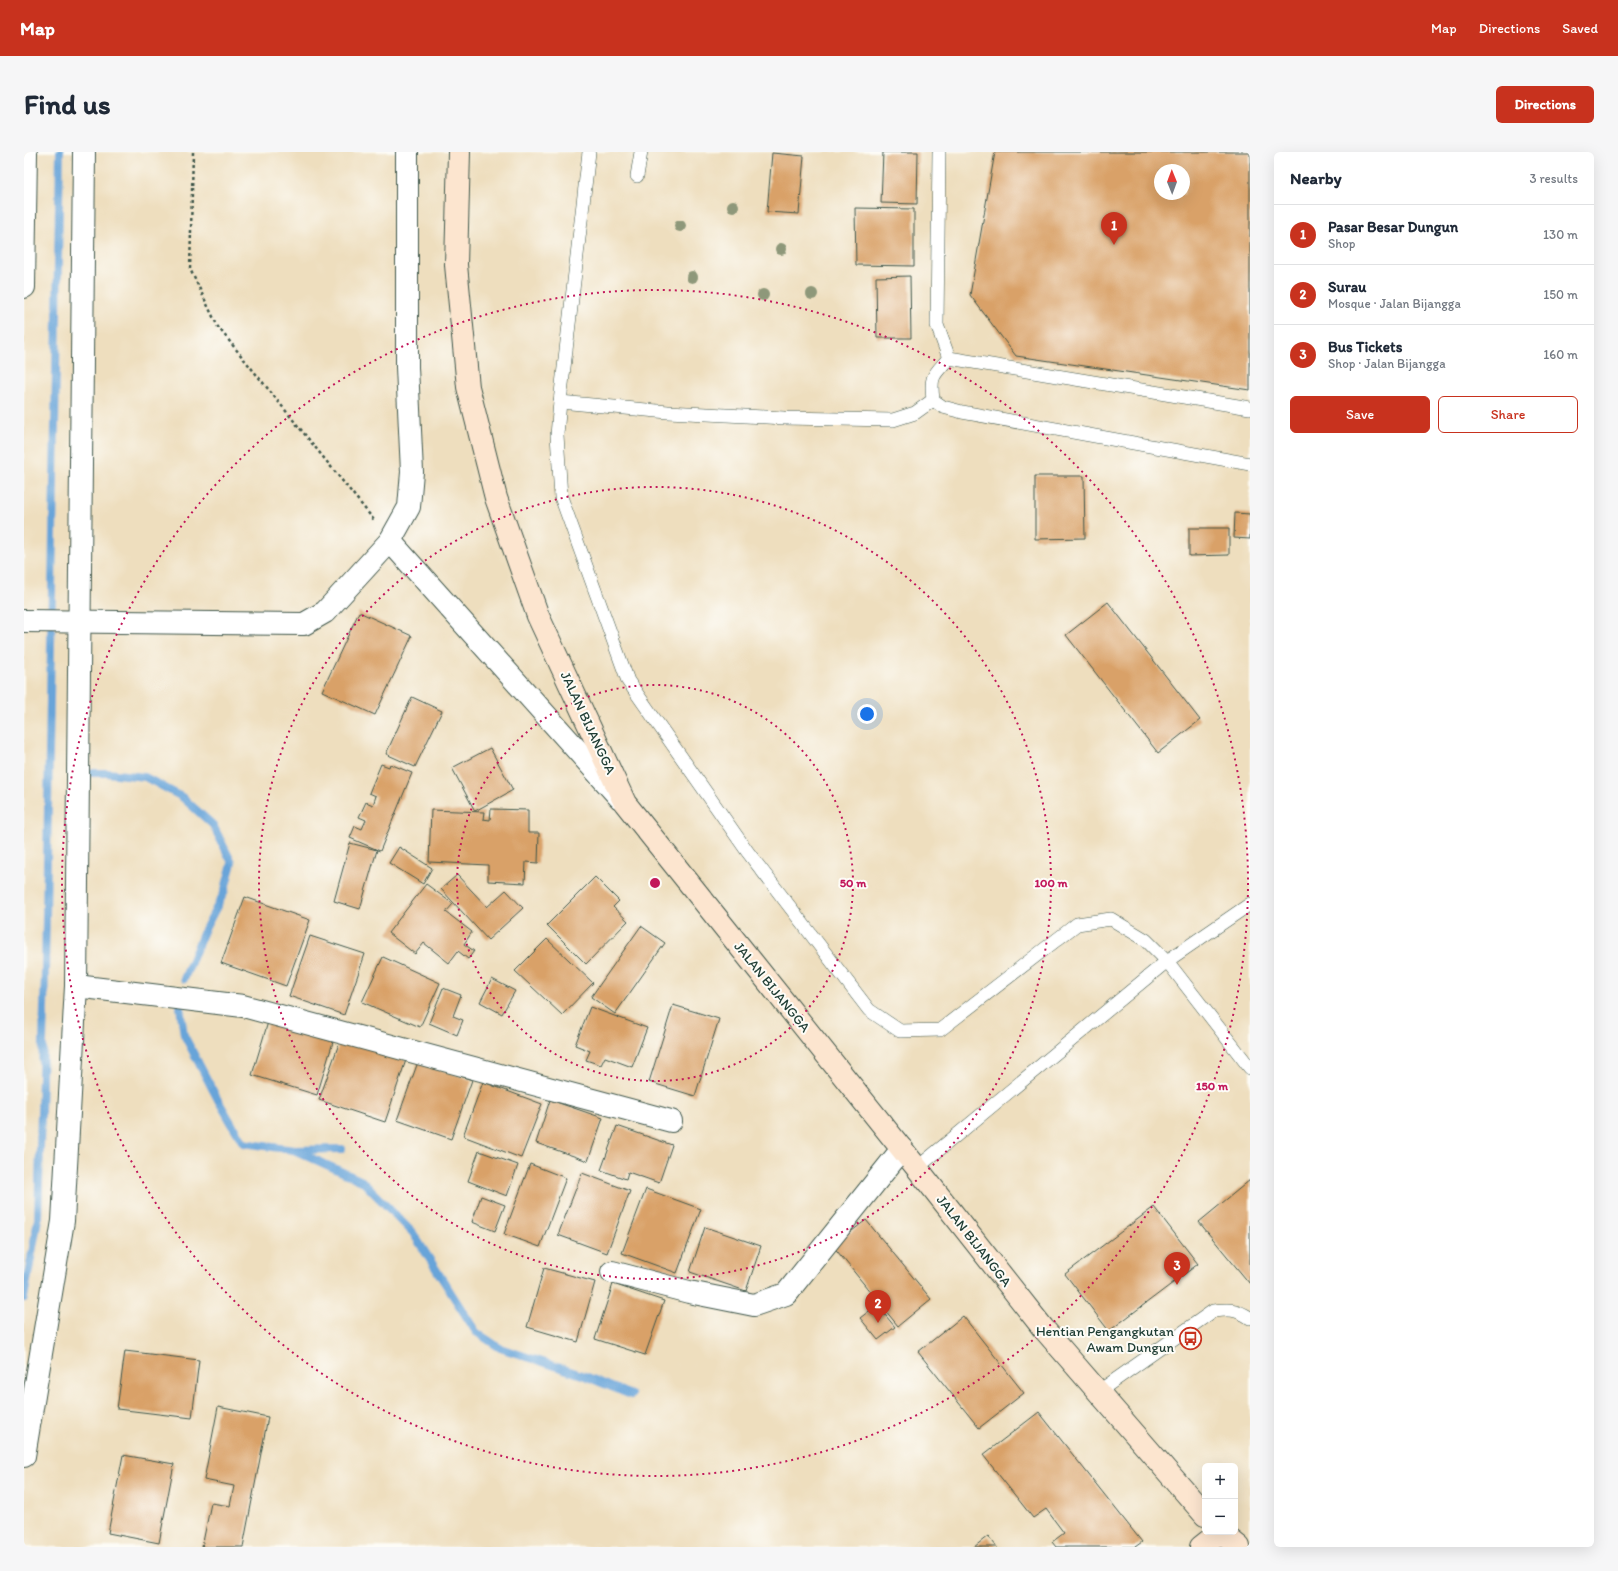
<!DOCTYPE html>
<html lang="en">
<head>
<meta charset="utf-8">
<style>
	body { margin:0; font-family:Itim,sans-serif; background:#f6f6f7; color:#1f2937 }
	.controls { position:absolute; right:12px; bottom:12px; display:grid; overflow:hidden; border-radius:6px; box-shadow:0 4px 16px #0002 }
	.controls button { width:36px; height:36px; display:grid; place-items:center; padding:0; border:0; border-bottom:1px solid #e0e1e3; background:#fff; color:#1f2937; font:20px sans-serif }
	.compass { position:absolute; left:1130px; top:12px; width:36px; height:36px; border-radius:50%; background:#fff; box-shadow:0 4px 16px #0002; rotate:359deg }
	.you { position:absolute; left:843px; top:562px; width:14px; height:14px; margin:-10px; border:3px solid #fff; border-radius:50%; background:#1a73e8; box-shadow:0 0 0 6px #1a73e833 }
	.badge { display:grid; place-items:center; width:26px; height:26px; border-radius:50%; background:#c8321e; color:#fff; font-size:13px; font-weight:700 }
	.pin { position:absolute; translate:-50% -33px; filter:drop-shadow(0 1px 2px #0008) }
	.pin::after { content:''; position:absolute; top:21px; width:14px; height:12px; background:inherit; clip-path:polygon(0 0,100% 0,50% 100%) }
	.list { margin:0; padding:0; list-style:none }
	h2 { display:flex; justify-content:space-between; align-items:center; height:52px; margin:0; padding:0 16px; font-size:17px }
	h2 small { font-size:13px; font-weight:400; color:#747a83 }
	.list li { display:grid; grid-template-columns:26px 1fr auto; gap:12px; align-items:center; box-sizing:border-box; height:60px; padding:0 16px; border-top:1px solid #e0e1e3 }
	.list b { display:block; font-size:15px; white-space:nowrap }
	.list p { margin:0; font-size:13px; white-space:nowrap; color:#747a83 }
	.list em { font-size:13px; font-style:normal; color:#747a83 }
	.actions { display:flex; gap:8px; padding:12px 16px }
	.actions a { flex:1; padding:9px 0; border:1px solid #c8321e; border-radius:6px; text-align:center; font-size:14px; color:#c8321e }
	.actions .main { background:#c8321e; color:#fff }
	.map { position:relative; flex:none; width:1226px; height:1395px; overflow:hidden; border-radius:6px }
	header { display:flex; align-items:center; gap:24px; box-sizing:border-box; height:56px; padding:0 20px; background:#c8321e; color:#fff }
	header strong { font-size:19px }
	nav { display:flex; gap:22px; margin-inline-start:auto; font-size:14px }
	.intro { display:flex; align-items:center; justify-content:space-between; box-sizing:border-box; height:96px; padding:0 24px }
	h1 { margin:0; font-size:28px }
	.button { padding:10px 18px; border-radius:6px; background:#c8321e; color:#fff; font-size:14px; font-weight:700 }
	main { display:flex; gap:24px; padding:0 24px }
	aside { flex:1; background:#fff; border-radius:6px; box-shadow:0 4px 16px #0002 }
	.map>svg:first-child { display:block }
</style>
</head>
<body>
<header>
<strong>Map</strong>
<nav><a>Map</a><a>Directions</a><a>Saved</a></nav>
</header>
<div class="intro"><h1>Find us</h1><a class="button">Directions</a></div>
<main>
<div class="map">
<svg width="1226" height="1395" viewBox="0 0 1226 1395">
	<rect width="100%" height="100%" fill="#fdfcf7"/>
	<filter id="ink" filterUnits="userSpaceOnUse"><feTurbulence type="fractalNoise" baseFrequency=".025" numOctaves="2"/><feDisplacementMap in="SourceGraphic" scale="8" xChannelSelector="R" yChannelSelector="G"/><feConvolveMatrix kernelMatrix="1 2 1 2 8 2 1 2 1" color-interpolation-filters="sRGB"/></filter>
	<filter id="wash" filterUnits="userSpaceOnUse"><feTurbulence type="fractalNoise" baseFrequency=".012" numOctaves="4" result="noise"/><feDisplacementMap in="SourceGraphic" scale="16" xChannelSelector="R" yChannelSelector="G"/><feGaussianBlur stdDeviation="0.9" result="paint"/><feColorMatrix in="noise" values="0 0 0 0 0 0 0 0 0 0 0 0 0 0 0 0 0 1.4 0 .05"/><feComposite in="paint" operator="in"/></filter>
	<g filter="url(#wash)">
		<rect width="100%" height="100%" fill="#eedebe"/>
		<g fill="none" stroke-linecap="round" stroke-linejoin="round">
			<g stroke="#68a4d9" stroke-width="8">
				<path d="M63,621H83L121,625L158,645L189,673L208,711L200,741L180,779L160,827"/>
				<path d="M156,855L160,883L194,948L219,991L270,998L318,997"/>
				<path d="M270,998L338,1029L389,1081L452,1180L476,1196L561,1224L607,1243"/>
				<path d="M0,1146L14,1067L21,819L36,0"/>
			</g>
		</g>
		<g id="blocks">
			<g fill="#d9a167" fill-rule="evenodd">
				<path d="M859,0H894L893,52L857,51Z"/>
				<path d="M971,0H1226V238L992,204L946,143ZM1136,18H1160V42H1136Z"/>
				<path d="M748,1L780,4L775,62L743,60Z"/>
				<path d="M831,56L890,57V114L832,113Z"/>
				<path d="M886,124L887,186H853L852,125Z"/>
				<path d="M1011,324H1060L1061,386L1011,387Z"/>
				<path d="M1211,361L1226,362V387L1210,386Z"/>
				<path d="M1165,376H1205V403L1165,404Z"/>
				<path d="M1084,450L1176,568L1134,601L1042,483Z"/>
				<path d="M335,460L388,484L351,563L298,539Z"/>
				<path d="M388,545L418,559L391,615L362,602Z"/>
				<path d="M466,596L489,638L451,659L428,616Z"/>
				<path d="M357,612L365,615L366,612L388,621L356,699L326,686L331,674L338,677L342,668L335,665L342,650L349,653L352,644L345,641Z"/>
				<path d="M467,657L504,658V681H515L514,711L502,710L501,731L464,729V713L405,710L407,658L460,660L459,667L466,668Z"/>
				<path d="M326,691L353,698L336,757L310,749Z"/>
				<path d="M375,695L408,716L399,732L365,711Z"/>
				<path d="M433,723L463,755L482,738L499,756L464,788L417,737Z"/>
				<path d="M571,725L595,749L589,755L604,769L562,812L523,773Z"/>
				<path d="M402,732L429,752L422,760L448,780L440,792L450,799L444,807L434,799L425,811L400,791L391,802L364,781Z"/>
				<path d="M221,745L286,768L262,834L197,811Z"/>
				<path d="M617,774L641,791L591,862L567,845Z"/>
				<path d="M286,784L341,802L320,863L265,844Z"/>
				<path d="M523,787L569,831L538,863L491,819Z"/>
				<path d="M359,805L416,831L396,875L338,850Z"/>
				<path d="M468,827L491,839L478,862L456,850Z"/>
				<path d="M419,836L437,843L429,864L439,868L433,883L405,871Z"/>
				<path d="M649,853L695,867L671,944L625,930Z"/>
				<path d="M566,855L623,876L608,915L581,905L577,913L562,908L566,899L551,893Z"/>
				<path d="M244,870L309,890L293,943L228,923Z"/>
				<path d="M317,886L382,908L361,970L295,948Z"/>
				<path d="M394,910L448,928L427,987L373,968Z"/>
				<path d="M459,930L518,952L497,1006L439,984Z"/>
				<path d="M526,948L579,966L564,1009L512,991Z"/>
				<path d="M593,974L648,993L635,1031L604,1020L602,1027L577,1018Z"/>
				<path d="M455,999L494,1013L483,1044L444,1029Z"/>
				<path d="M506,1012L542,1026L516,1095L480,1082Z"/>
				<path d="M558,1021L606,1039L583,1101L534,1083Z"/>
				<path d="M1226,1028V1132L1175,1070Z"/>
				<path d="M622,1037L677,1057L653,1121L598,1101Z"/>
				<path d="M457,1044L481,1053L471,1079L448,1070Z"/>
				<path d="M1130,1055L1174,1112L1085,1179L1041,1122Z"/>
				<path d="M842,1068L907,1147L874,1174L809,1094Z"/>
				<path d="M681,1075L737,1094L722,1139L666,1120Z"/>
				<path d="M520,1116L571,1130L554,1190L503,1175Z"/>
				<path d="M589,1132L640,1149L621,1203L571,1187Z"/>
				<path d="M853,1153L871,1175L854,1188L836,1166Z"/>
				<path d="M939,1164L1000,1241L955,1276L894,1200Z"/>
				<path d="M101,1199L175,1208L168,1266L93,1257Z"/>
				<path d="M194,1255L244,1265L219,1395H178L187,1351L206,1354L210,1334L180,1328Z"/>
				<path d="M1015,1260L1118,1390L1111,1395H1032L1028,1390L1040,1381L1022,1357L1009,1366L959,1303Z"/>
				<path d="M99,1303L150,1312L135,1391L84,1381Z"/>
				<path d="M964,1384L973,1395H950Z"/>
			</g>
		</g>
	</g>
	<g filter="url(#ink)">
		<use href="#blocks" fill-opacity="0" stroke="#3e5549" stroke-width="1"/>
		<g fill="none" stroke-linecap="round" stroke-linejoin="round">
			<defs>
				<g id="lane">
					<path d="M565,0L536,250L533,283L537,345L604,529L723,699L845,858L876,879L916,878L1053,772L1087,767L1122,788L1143,809L1226,916"/>
					<path d="M915,0L913,173L925,206L1226,256"/>
					<path d="M613,24L617,0"/>
					<path d="M925,206C909,224 906,223 909,248L919,255L938,260L1226,312"/>
					<path d="M536,250L644,260L760,266L869,268L891,261L909,248"/>
					<path d="M893,1016L1143,809L1226,752"/>
					<path d="M1074,1240L1189,1159C1206,1157 1212,1157 1226,1166"/>
				</g>
				<g id="street">
					<path d="M0,135L2,0"/>
					<path d="M366,389L596,646"/>
					<path d="M0,469L280,472L301,460L366,389L385,355L388,320L383,215V0"/>
					<path d="M52,834L219,854L647,969"/>
					<path d="M588,1120L665,1140L730,1153L762,1142L878,997"/>
					<path d="M0,1304L39,1069L52,834L60,0"/>
				</g>
				<g id="secondary">
					<path d="M435,0L432,113L444,235L472,346L514,464L601,651L893,1016L1019,1176L1181,1363"/>
					<path d="M1196,1380L1215,1395"/>
					<path d="M1177,1395L1196,1380"/>
				</g>
			</defs>
			<use href="#lane" stroke="#3e5549" stroke-width="14"/>
			<use href="#street" stroke="#3e5549" stroke-width="24"/>
			<use href="#secondary" stroke="#3e5549" stroke-width="24"/>
			<path stroke="#3e5549" stroke-width="2.5" stroke-dasharray="3 3" stroke-linecap="butt" d="M169,0L166,117L194,175L350,368"/>
			<use href="#lane" stroke="#fff" stroke-width="13"/>
			<use href="#street" stroke="#fff" stroke-width="22"/>
			<use href="#secondary" stroke="#fce5cf" stroke-width="22"/>
		</g>
		<g fill="#8e987a">
			<circle cx="709" cy="54" r="6"/>
			<circle cx="656" cy="74" r="6"/>
			<circle cx="757" cy="97" r="6"/>
			<circle cx="668" cy="125" r="6"/>
			<circle cx="788" cy="142" r="6"/>
			<circle cx="739" cy="143" r="6"/>
		</g>
	</g>
	<g fill="none" stroke="#c2185b" stroke-width="2" stroke-dasharray="2 4">
		<circle cx="631" cy="731" r="198"/>
		<circle cx="631" cy="731" r="396"/>
		<circle cx="631" cy="731" r="593"/>
	</g>
	<defs>
		<symbol id="bus-ring" viewBox="-11 -11 22 22"><circle r="9.5" fill="#fdfcf7" stroke="#c8321e" stroke-width="1.5"/><path d="M-5-6H5V4H4V6H2V4H-2V6H-4V4H-5ZM-3.5-4V0h7V-4ZM-3.5 1.2v1.5H-2V1.2ZM2 1.2v1.5H3.5V1.2Z" fill="#c8321e"/></symbol>
	</defs>
	<g fill-rule="evenodd">
		<use href="#bus-ring" x="1154" y="1174" width="25" height="25"/>
	</g>
	<g text-anchor="middle" dominant-baseline="central" stroke-width="4" stroke-linejoin="round" paint-order="stroke">
		<g font-size="14" fill="#1f3d34" stroke="#fdfcf7">
			<text transform="translate(564 571) rotate(65)">JALAN BIJANGGA</text>
			<text transform="translate(748 835) rotate(51)">JALAN BIJANGGA</text>
			<text transform="translate(950 1089) rotate(52)">JALAN BIJANGGA</text>
		</g>
		<g font-size="14" fill="#1f3d34" stroke="#fdfcf7" text-anchor="end">
			<text x="1150" y="1179">Hentian Pengangkutan<tspan x="1150" dy="16">Awam Dungun</tspan></text>
		</g>
	</g>
	<circle cx="631" cy="731" r="6" fill="#c2185b" stroke="#fdfcf7" stroke-width="2"/>
	<g font-size="12" text-anchor="middle" font-weight="bold" fill="#c2185b" stroke="#fdfcf7" stroke-width="4" stroke-linejoin="round" paint-order="stroke">
		<text x="829" y="735">50 m</text>
		<text x="1027" y="735">100 m</text>
		<text x="1188" y="938">150 m</text>
	</g>
</svg>
<div class="controls">
<button>+</button>
<button>−</button>
</div>
<svg class="compass" viewBox="-18 -18 36 36"><path d="M0-13l5 13h-10z" fill="#e53935"/><path d="M0 13l5-13h-10z" fill="#747a83"/></svg>
<div class="you"></div>
<div class="pin badge" style="left:1090px;top:93px">1</div>
<div class="pin badge" style="left:854px;top:1171px">2</div>
<div class="pin badge" style="left:1153px;top:1133px">3</div>
</div>
<aside>
<h2>Nearby<small>3 results</small></h2>
<ul class="list">
<li><span class="badge">1</span><div><b>Pasar Besar Dungun</b><p>Shop</p></div><em>130 m</em></li>
<li><span class="badge">2</span><div><b>Surau</b><p>Mosque · Jalan Bijangga</p></div><em>150 m</em></li>
<li><span class="badge">3</span><div><b>Bus Tickets</b><p>Shop · Jalan Bijangga</p></div><em>160 m</em></li>
</ul>
<div class="actions"><a class="main">Save</a><a>Share</a></div>
</aside>
</main>
</body>
</html>
